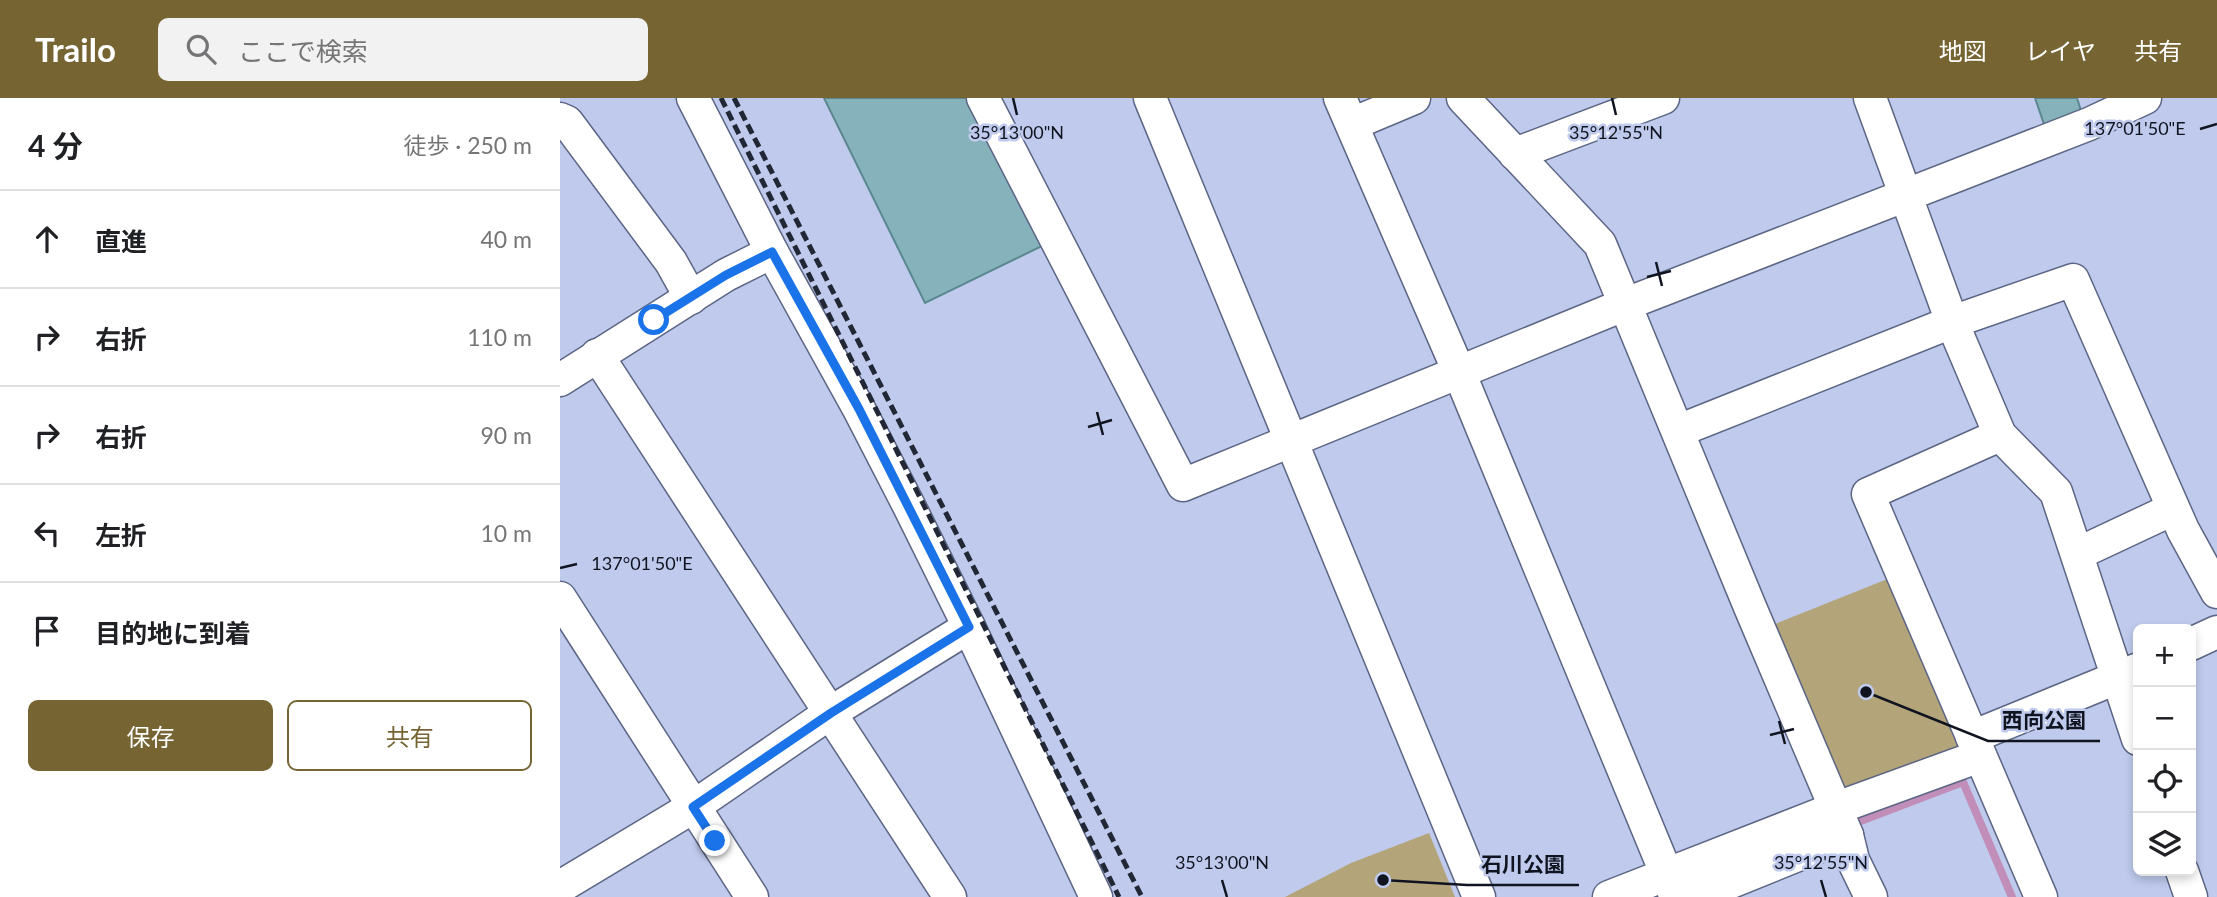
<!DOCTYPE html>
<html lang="ja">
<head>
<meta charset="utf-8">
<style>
	body { margin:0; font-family:Lato,"Noto Sans JP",sans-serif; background:#f2f2f2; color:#202124 }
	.controls { position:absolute; right:21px; bottom:21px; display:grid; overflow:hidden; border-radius:10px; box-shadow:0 4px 10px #0003 }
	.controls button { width:63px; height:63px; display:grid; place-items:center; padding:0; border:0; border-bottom:2px solid #e0e0e0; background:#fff; color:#202124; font:35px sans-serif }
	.stop { position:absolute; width:21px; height:21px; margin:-16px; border:5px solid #1a73e8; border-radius:50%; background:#fff }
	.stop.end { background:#1a73e8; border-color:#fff; box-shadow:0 2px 7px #0008 }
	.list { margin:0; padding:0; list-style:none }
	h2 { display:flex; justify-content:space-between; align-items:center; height:91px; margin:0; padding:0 28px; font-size:30px }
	h2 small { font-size:23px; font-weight:400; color:#757577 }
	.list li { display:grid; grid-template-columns:46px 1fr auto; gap:21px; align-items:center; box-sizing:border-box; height:98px; padding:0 28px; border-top:2px solid #e0e0e0 }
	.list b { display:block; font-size:26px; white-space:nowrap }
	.list em { font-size:23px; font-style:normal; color:#757577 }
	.actions { display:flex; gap:14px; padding:21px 28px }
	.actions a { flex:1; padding:16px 0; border:2px solid #766533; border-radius:10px; text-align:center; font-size:24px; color:#766533 }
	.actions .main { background:#766533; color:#fff }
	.icon { flex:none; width:38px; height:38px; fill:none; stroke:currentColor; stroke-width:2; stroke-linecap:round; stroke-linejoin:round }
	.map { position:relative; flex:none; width:1657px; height:799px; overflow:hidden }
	header { display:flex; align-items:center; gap:42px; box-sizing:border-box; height:98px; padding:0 35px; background:#766533; color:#fff }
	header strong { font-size:33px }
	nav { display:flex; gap:38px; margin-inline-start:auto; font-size:24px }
	.search { width:490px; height:63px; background:#f2f2f2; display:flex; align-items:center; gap:18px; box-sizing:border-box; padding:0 24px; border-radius:10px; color:#757577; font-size:26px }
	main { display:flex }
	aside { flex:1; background:#fff }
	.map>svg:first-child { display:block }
</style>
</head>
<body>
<header>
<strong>Trailo</strong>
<div class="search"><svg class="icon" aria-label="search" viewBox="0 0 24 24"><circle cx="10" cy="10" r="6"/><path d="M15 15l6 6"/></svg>ここで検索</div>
<nav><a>地図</a><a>レイヤ</a><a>共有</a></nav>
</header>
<main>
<aside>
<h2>4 分<small>徒歩 · 250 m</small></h2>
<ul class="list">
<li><svg class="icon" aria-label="ahead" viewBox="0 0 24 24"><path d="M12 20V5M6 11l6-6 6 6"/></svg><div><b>直進</b></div><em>40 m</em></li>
<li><svg class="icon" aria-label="right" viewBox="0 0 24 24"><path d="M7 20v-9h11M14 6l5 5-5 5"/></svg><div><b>右折</b></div><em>110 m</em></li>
<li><svg class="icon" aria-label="right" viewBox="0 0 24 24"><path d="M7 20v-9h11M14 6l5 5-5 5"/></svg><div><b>右折</b></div><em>90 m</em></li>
<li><svg class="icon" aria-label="left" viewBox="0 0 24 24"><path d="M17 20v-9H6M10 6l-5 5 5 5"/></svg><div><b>左折</b></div><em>10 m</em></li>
<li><svg class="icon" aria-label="arrive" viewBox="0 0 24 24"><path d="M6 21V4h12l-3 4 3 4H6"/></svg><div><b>目的地に到着</b></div></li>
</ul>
<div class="actions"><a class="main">保存</a><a>共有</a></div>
</aside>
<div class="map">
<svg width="1657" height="799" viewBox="0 0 1657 799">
	<rect width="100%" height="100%" fill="#bfcaed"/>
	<g fill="#b3a479">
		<path d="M1330,480L1402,660L1282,708L1210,528Z"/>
		<path d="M869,735L895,799H725L791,765Z"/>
	</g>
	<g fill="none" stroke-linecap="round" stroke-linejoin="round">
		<path stroke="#c08eb8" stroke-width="8" d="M1298,724L1403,684L1452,799"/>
	</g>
	<g fill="#85b2bb" stroke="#5b8790" stroke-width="2">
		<path d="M264,0H410L486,146L365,205Z"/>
		<path d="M1475,0H1517L1522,16L1485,29Z"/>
	</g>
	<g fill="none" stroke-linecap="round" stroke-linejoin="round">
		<defs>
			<g id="minor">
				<path d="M133,0L212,154L299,311L348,406L409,529L536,799"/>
				<path d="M423,0L623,387L1066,206L1529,26L1585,0"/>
				<path d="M590,0L919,799"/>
				<path d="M780,0L899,274L1116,799"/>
				<path d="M903,0L1040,146L1190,509L1287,737L1293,762L1311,799"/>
				<path d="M1310,0L1392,224L1440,337L1496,394L1578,641"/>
				<path d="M0,21L7,24L111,164L131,200"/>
				<path d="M792,26L854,0"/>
				<path d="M955,56L1103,0"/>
				<path d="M37,257L390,799"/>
				<path d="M0,282L166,177L212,154"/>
				<path d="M1118,333L1392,224L1513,182L1623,432L1657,494"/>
				<path d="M1440,337L1308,396L1481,799"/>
				<path d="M1517,456L1613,411"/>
				<path d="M0,500L192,799"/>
				<path d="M1631,546L1657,534"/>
				<path d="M1412,639L1576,572"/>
				<path d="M1622,773L1631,799"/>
				<path d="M0,789L133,709L270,615L409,529"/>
				<path d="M1049,799L1274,711L1420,658"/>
				<path d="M1134,799L1287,737"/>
			</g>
		</defs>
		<use href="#minor" stroke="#5c6584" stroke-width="35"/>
		<use href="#minor" stroke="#fff" stroke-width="32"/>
		<g stroke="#222735" stroke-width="5" stroke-dasharray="10 5" stroke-linecap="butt">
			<path d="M161,0L559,799"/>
			<path d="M174,0L582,799"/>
		</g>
	</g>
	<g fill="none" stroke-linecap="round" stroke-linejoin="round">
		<path stroke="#1a73e8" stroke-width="9" d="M94,222L166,177L212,154L299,311L409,529L271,615L133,709L155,743"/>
	</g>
	<path fill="none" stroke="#101420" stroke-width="2.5" d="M453,0L457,17M1052,0L1056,17M1640,31L1657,26M1096,164L1102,188M1087,179L1111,173M537,314L543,337M528,329L552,322M0,470L17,466M1219,623L1225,646M1210,637L1234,631M662,782L667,799M1261,782L1266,799"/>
	<g font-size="18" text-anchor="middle" fill="#101420" stroke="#bfcaed" stroke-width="5" stroke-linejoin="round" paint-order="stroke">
		<text x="1575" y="37">137°01'50"E</text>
		<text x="457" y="41">35°13'00"N</text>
		<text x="1056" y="41">35°12'55"N</text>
		<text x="82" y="472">137°01'50"E</text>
		<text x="662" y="771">35°13'00"N</text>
		<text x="1261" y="771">35°12'55"N</text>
	</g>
	<path fill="none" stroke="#101420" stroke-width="2.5" d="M1306 594L1428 643H1540M823 782L907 787H1019"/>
	<g fill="#101420" stroke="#bfcaed" stroke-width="2.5">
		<circle cx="1306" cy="594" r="7"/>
		<circle cx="823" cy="782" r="7"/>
	</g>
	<g font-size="21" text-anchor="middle" font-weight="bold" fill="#101420" stroke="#bfcaed" stroke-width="5" stroke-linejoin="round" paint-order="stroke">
		<text x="1484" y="630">西向公園</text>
		<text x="963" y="774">石川公園</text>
	</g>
</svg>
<div class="controls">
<button>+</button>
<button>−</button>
<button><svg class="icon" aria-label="locate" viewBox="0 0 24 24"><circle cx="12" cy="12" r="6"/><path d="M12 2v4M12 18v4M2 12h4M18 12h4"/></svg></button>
<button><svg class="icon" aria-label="layers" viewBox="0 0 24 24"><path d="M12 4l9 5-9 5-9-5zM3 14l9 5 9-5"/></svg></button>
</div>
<div class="stop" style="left:94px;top:222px"></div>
<div class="stop end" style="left:155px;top:743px"></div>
</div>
</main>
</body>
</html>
